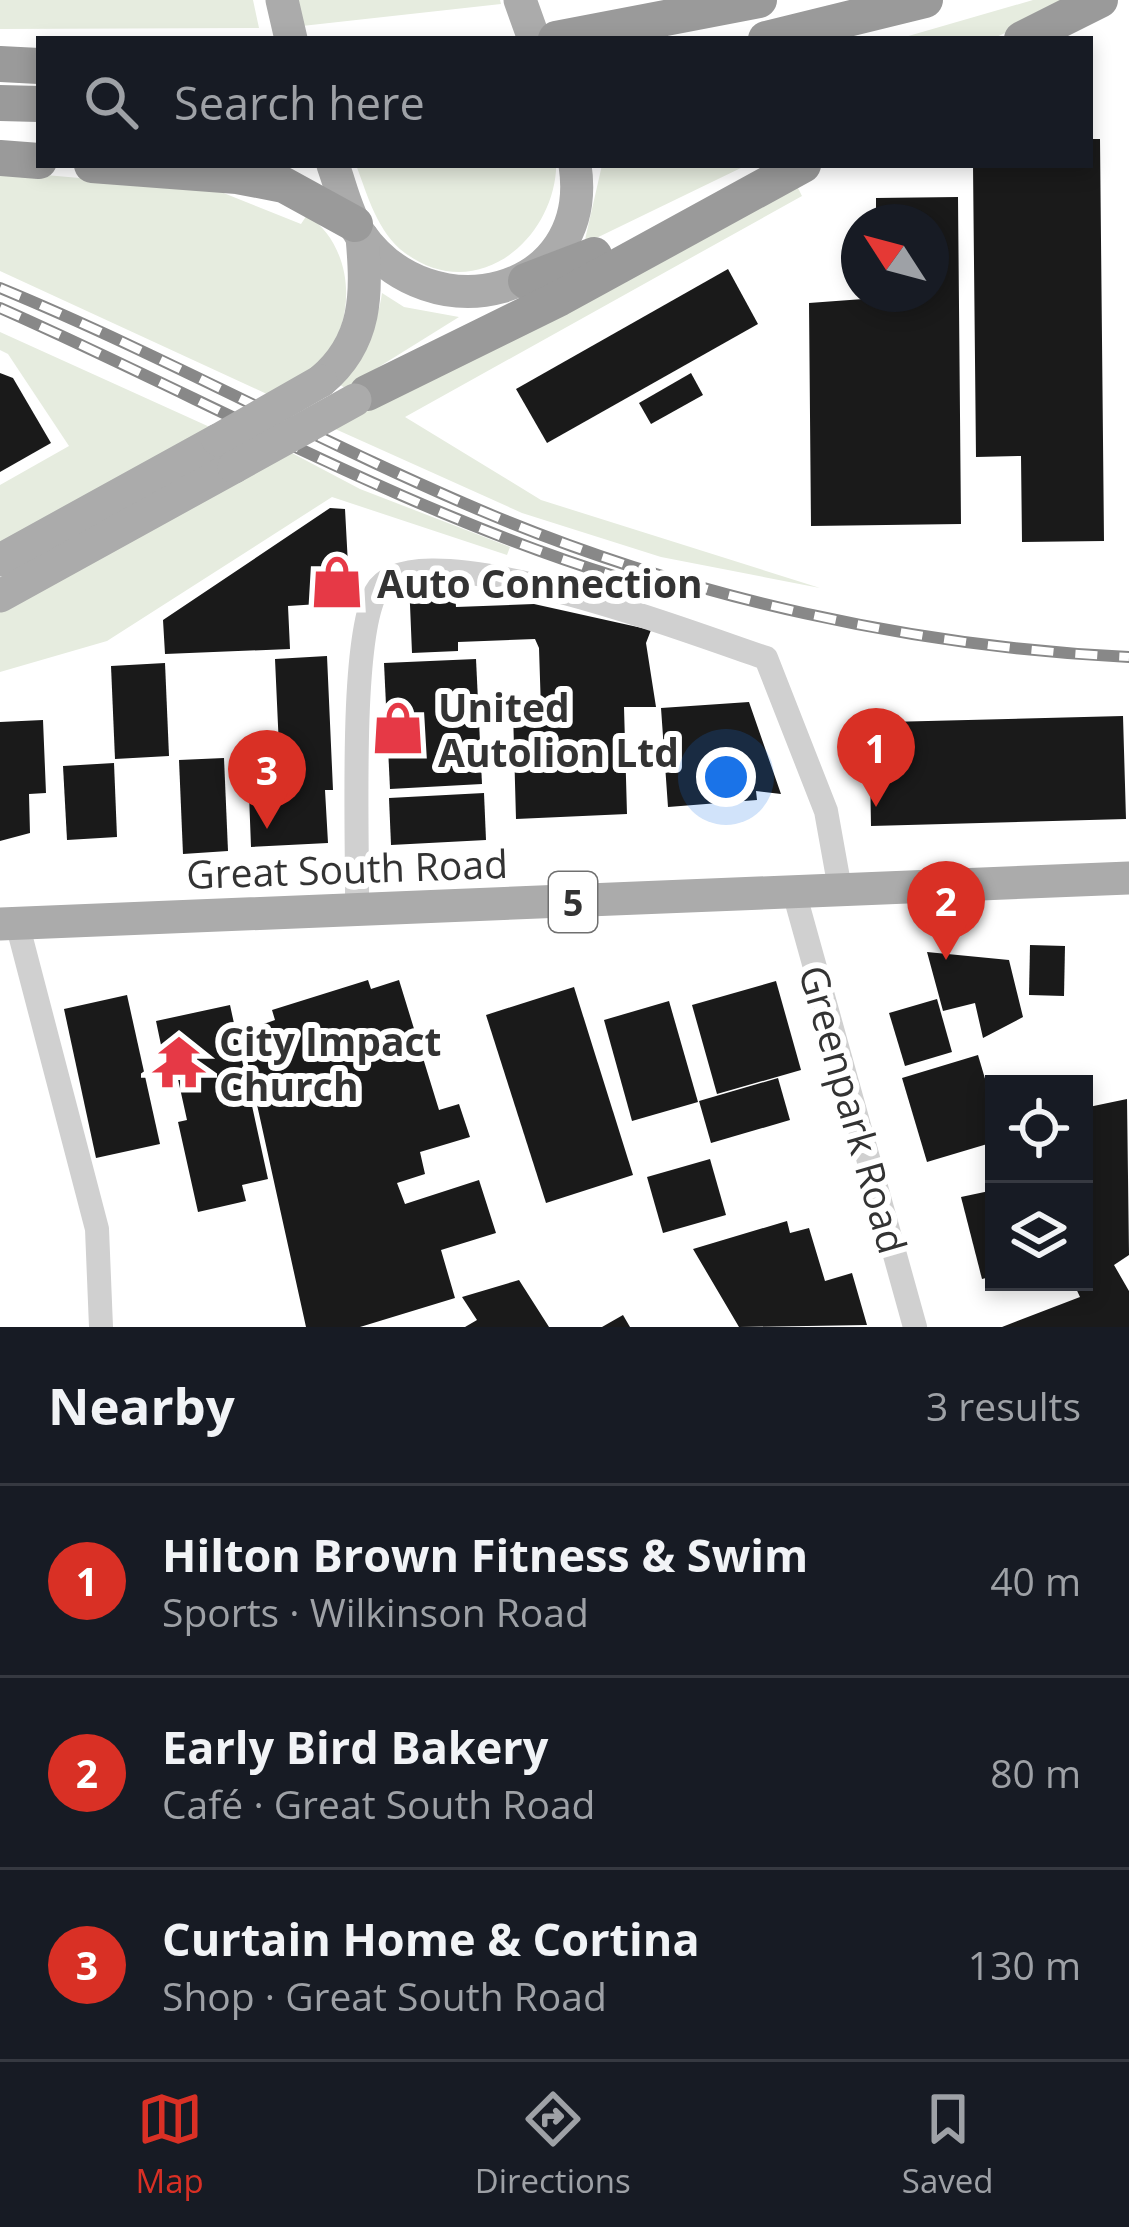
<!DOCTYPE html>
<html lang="en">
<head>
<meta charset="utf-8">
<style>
	body { margin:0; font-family:"Open Sans",sans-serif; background:#242831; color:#f1f3f6 }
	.controls { position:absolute; right:36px; bottom:36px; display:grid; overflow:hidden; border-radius:0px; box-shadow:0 6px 18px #0003 }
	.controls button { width:108px; height:108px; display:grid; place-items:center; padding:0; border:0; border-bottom:3px solid #363941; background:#171b24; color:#f1f3f6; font:60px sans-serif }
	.compass { position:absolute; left:841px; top:204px; width:108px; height:108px; border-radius:50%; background:#171b24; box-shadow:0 6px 18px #0003; rotate:306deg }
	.you { position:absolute; left:726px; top:777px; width:42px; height:42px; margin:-30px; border:9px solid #fff; border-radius:50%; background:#1a73e8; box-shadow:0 0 0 18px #1a73e833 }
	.badge { display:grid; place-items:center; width:78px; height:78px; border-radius:50%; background:#d93025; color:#fff; font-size:39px; font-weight:700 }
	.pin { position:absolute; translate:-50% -99px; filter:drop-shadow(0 3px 6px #0008) }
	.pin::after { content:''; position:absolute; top:63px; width:42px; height:36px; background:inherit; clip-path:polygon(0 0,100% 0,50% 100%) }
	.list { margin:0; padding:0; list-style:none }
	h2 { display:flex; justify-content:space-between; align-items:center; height:156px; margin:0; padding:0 48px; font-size:51px }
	h2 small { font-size:39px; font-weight:400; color:#9ea1a6 }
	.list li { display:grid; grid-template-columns:78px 1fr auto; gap:36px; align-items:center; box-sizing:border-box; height:192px; padding:0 48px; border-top:3px solid #363941 }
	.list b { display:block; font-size:45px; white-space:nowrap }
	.list p { margin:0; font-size:39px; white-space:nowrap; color:#9ea1a6 }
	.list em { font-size:39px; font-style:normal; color:#9ea1a6 }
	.icon { flex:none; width:66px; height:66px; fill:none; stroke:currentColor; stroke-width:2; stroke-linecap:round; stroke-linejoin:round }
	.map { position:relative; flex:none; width:1129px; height:1327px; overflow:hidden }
	.search { position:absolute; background:#171b24; box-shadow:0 6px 18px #0003; left:36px; right:36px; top:36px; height:132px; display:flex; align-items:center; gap:30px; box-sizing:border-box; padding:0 42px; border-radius:0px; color:#9ea1a6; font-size:45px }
	.sheet { height:732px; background:#171b24 }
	nav { display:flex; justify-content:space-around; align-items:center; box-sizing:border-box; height:168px; border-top:3px solid #363941; background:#171b24; font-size:33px; color:#9ea1a6 }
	nav a { display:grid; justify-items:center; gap:6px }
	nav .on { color:#d93025 }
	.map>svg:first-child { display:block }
</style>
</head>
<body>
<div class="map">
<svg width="1129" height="1327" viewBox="0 0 1129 1327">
	<rect width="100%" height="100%" fill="#fff"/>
	<g fill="#e6ecdf">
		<path d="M0,0H253L259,28L0,29Z"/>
		<path d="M295,0H500L501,4L302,26Z"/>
		<path d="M1033,0H1076L992,39H898Z"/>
		<path d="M356,165H556V171C550,244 474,304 405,253C377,232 368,196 356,165Z"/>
		<path d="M602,165H747L584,244Z"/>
		<path d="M0,171L216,190L301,224L307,215C350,243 358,309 329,351C315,372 290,383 269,395L0,271Z"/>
		<path d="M795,182L802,196L405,417L541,500L820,588L661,557L522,513L333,428Z"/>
		<path d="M382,293L404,307L459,317L345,388L337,383C361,356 377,329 382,293Z"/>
		<path d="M0,332L212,428L0,544V485L69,446L8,354L0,350Z"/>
		<path d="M290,452L360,489L510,547L507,555L332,497L107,641L0,672V611Z"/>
	</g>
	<g fill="#1a1a1a">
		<path d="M1090,139H1100L1104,541L1022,542L1021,456L976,457L973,165H1090Z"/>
		<path d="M958,197L961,524L811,526L809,303L931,294V222H876V198Z"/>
		<path d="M728,269L758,324L547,443L516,389Z"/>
		<path d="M0,373L13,378L51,443L0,472Z"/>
		<path d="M691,373L703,395L651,424L639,403Z"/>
		<path d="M330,508L345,509L350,602L288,606L290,649L165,654L163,620Z"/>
		<path d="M454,579L456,607L534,604L651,630L646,643L656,707H624L627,814L516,819L513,711L541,710L539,648L535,639L458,642V651L412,653L409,581Z"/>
		<path d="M327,656L333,790H325L328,843L251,847L249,794L281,792L275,659Z"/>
		<path d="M476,659L482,784L390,789L384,663Z"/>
		<path d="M165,663L169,756L115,759L111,666Z"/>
		<path d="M749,702L781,794L756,791L757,800L668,807L661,708Z"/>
		<path d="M1123,716L1126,819L871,826L870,771H849L848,723Z"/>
		<path d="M43,720L46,793L29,794L30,833L0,841V722Z"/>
		<path d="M224,758L228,851L183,854L179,760Z"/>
		<path d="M114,763L117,837L67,840L63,766Z"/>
		<path d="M484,793L486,840L391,845L389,798Z"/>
		<path d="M1030,945L1065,946L1064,996L1029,995Z"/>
		<path d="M927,952L1009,960L1023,1017L983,1038L975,1003L943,1011Z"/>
		<path d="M368,980L371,989L399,980L439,1110L459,1104L470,1137L420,1152L425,1174L397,1183L405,1204L479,1180L496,1233L441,1250L455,1298L360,1327H306L241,1032L275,1020L272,1010Z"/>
		<path d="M776,981L801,1070L717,1094L692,1005Z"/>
		<path d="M574,987L633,1175L546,1203L486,1015Z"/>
		<path d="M127,995L160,1144L96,1158L64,1009Z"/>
		<path d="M937,999L952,1052L905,1066L889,1013Z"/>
		<path d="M669,1001L698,1102L632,1121L604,1020Z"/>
		<path d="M230,1005L268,1179L242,1185L246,1201L198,1212L178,1122L187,1120L170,1043L161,1045L156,1021Z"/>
		<path d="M978,1055L994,1109V1142L927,1162L902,1078Z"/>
		<path d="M778,1078L790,1120L711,1143L699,1101Z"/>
		<path d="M1127,1099L1129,1255L1114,1265L1129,1291V1327H1002L1080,1297L1073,1282H1084V1108Z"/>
		<path d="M710,1159L726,1215L663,1233L647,1177Z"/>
		<path d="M994,1190V1276L982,1279L961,1197Z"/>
		<path d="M787,1221L790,1233L809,1228L825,1281L852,1273L867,1325L739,1327L693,1249Z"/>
		<path d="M519,1280L549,1327H465L477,1320L462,1297Z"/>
		<path d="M623,1315L630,1327H602Z"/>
	</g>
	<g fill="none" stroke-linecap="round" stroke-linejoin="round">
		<g stroke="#d0d0d0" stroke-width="24">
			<path d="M794,892L915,1327"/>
			<path d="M357,910C358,841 349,644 376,592C413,524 704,638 766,658L826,811L840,889"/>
			<path d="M17,923L97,1229L101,1327"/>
		</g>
		<g stroke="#ababab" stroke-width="33">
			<path d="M282,0L291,39"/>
			<path d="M520,0L534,39"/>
			<path d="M333,165C341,187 347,215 360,234C430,335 595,297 575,165"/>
			<path d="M321,381C368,342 367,293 362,237"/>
			<path d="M0,560L218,440"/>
			<path d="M0,596L234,467"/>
			<path d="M0,924L1129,878"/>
		</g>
		<g stroke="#9a9a9a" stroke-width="36">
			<path d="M556,39L759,0"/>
			<path d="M766,39L925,0"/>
			<path d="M1022,39L1100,0"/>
			<path d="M0,64L39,66"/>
			<path d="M0,103L39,104"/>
			<path d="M0,158L39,161"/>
			<path d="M92,165L237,176L284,185L355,224"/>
			<path d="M526,281L594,255"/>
			<path d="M367,393L560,298L803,165"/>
		</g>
		<defs>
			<g id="rail">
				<path d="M0,288C168,357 326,446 494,516C692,598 915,647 1129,657"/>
				<path d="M0,308C206,399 401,510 617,577"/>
			</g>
		</defs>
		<use href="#rail" stroke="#888" stroke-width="12"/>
		<use href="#rail" stroke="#fff" stroke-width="8" stroke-dasharray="22" stroke-linecap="butt"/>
		<g stroke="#ababab" stroke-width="33">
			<path d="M218,440L321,381"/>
			<path d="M234,467L355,400"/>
		</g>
	</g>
	<defs>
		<symbol id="shop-bare" viewBox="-9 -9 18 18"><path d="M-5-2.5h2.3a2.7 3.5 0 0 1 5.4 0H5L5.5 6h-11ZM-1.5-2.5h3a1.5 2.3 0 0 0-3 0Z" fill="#e63946" stroke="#fff" stroke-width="2.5" paint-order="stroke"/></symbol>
		<symbol id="temple-bare" viewBox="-9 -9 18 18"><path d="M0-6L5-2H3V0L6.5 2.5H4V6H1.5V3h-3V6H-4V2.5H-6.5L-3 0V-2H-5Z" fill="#e63946" stroke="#fff" stroke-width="2.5" paint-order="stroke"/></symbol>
	</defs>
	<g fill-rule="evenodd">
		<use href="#shop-bare" x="299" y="544" width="76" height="76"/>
		<use href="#shop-bare" x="360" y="690" width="76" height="76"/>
		<use href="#temple-bare" x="141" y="1024" width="76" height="76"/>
	</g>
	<g text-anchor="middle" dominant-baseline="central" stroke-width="12" stroke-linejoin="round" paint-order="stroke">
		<rect fill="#fff" stroke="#707070" stroke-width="3" x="549" y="872" width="48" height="60" rx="9"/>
		<g font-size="36" font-weight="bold" fill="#333">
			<text x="573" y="902">5</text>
		</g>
		<g font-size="39" font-weight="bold" fill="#333" stroke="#fff" text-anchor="start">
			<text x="377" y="582">Auto Connection</text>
			<text x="438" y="706">United<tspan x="438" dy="45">Autolion Ltd</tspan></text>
			<text x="219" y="1040">City Impact<tspan x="219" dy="45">Church</tspan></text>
		</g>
		<g font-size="39" fill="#333" stroke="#fff">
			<text transform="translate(347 868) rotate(-2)">Great South Road</text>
			<text transform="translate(854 1109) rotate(74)">Greenpark Road</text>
		</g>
	</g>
</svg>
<div class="controls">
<button><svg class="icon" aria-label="locate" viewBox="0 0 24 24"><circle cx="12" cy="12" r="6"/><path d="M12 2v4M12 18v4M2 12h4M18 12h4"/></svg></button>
<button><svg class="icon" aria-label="layers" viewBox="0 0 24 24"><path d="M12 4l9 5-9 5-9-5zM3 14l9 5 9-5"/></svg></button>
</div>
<svg class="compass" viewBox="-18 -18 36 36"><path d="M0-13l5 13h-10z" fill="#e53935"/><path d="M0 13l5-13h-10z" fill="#9ea1a6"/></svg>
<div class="you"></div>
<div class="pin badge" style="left:876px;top:807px">1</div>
<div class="pin badge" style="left:946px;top:960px">2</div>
<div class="pin badge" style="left:267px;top:829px">3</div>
<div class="search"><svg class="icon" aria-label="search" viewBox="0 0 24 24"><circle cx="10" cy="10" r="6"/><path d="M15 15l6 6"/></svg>Search here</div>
</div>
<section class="sheet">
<h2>Nearby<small>3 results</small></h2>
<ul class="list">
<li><span class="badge">1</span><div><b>Hilton Brown Fitness &amp; Swim</b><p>Sports · Wilkinson Road</p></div><em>40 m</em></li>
<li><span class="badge">2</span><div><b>Early Bird Bakery</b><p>Café · Great South Road</p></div><em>80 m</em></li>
<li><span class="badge">3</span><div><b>Curtain Home &amp; Cortina</b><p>Shop · Great South Road</p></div><em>130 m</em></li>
</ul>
</section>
<nav>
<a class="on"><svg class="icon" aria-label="map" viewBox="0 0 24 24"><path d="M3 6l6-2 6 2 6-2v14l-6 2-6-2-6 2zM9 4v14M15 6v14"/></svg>Map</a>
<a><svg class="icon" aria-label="directions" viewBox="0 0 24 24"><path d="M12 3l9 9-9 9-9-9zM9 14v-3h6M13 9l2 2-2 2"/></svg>Directions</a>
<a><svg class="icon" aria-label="saved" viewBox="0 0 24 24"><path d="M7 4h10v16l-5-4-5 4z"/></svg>Saved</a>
</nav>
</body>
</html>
